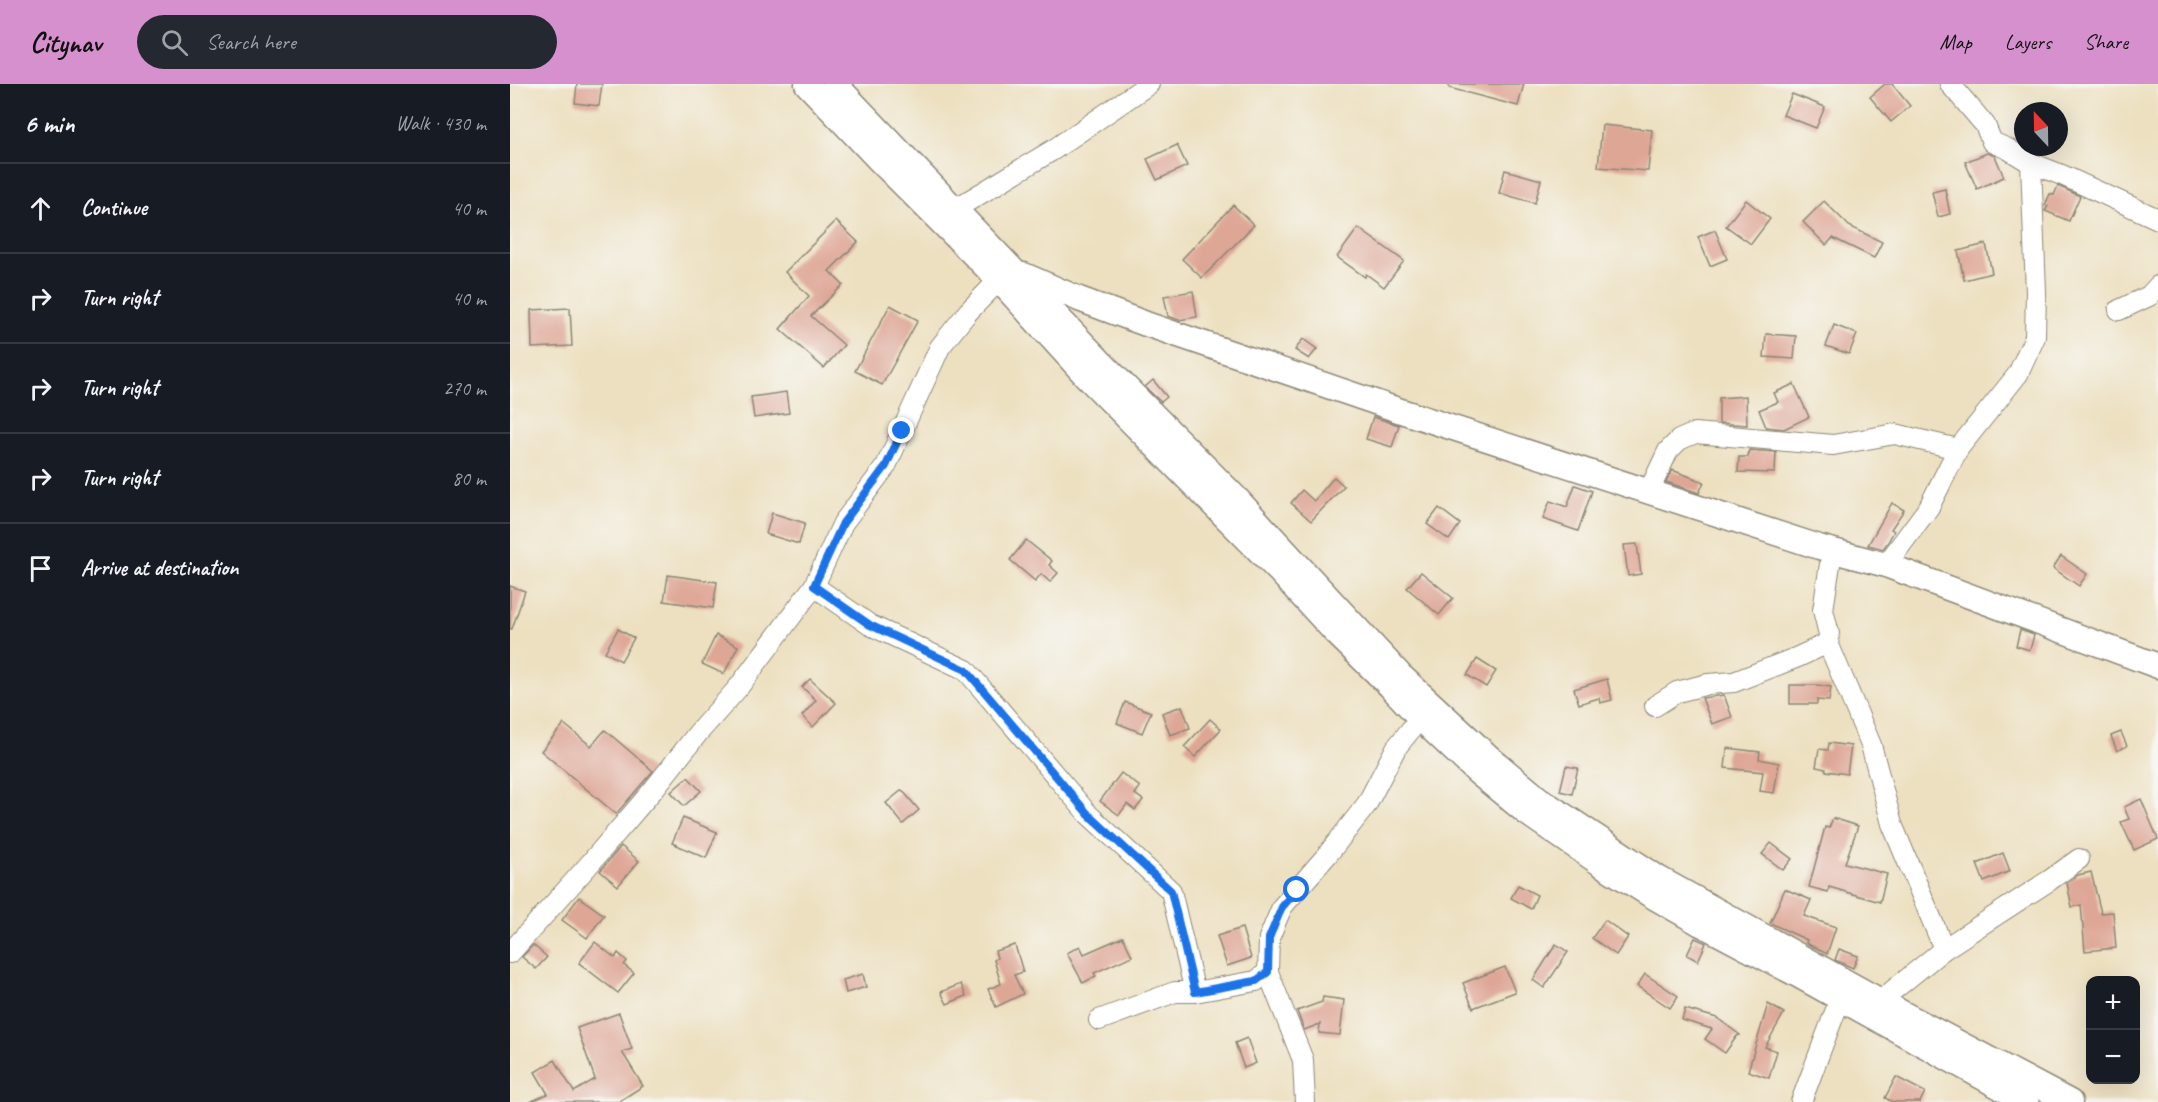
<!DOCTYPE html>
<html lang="en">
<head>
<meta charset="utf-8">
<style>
	body { margin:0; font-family:Caveat,sans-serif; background:#242831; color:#f1f3f6 }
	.controls { position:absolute; right:18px; bottom:18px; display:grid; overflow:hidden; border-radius:12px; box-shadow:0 6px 24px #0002 }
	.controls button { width:54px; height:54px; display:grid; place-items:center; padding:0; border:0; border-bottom:2px solid #363941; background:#171b24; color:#f1f3f6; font:30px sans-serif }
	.compass { position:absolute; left:1504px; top:18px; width:54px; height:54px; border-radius:50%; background:#171b24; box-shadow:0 6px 24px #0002; rotate:338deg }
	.stop { position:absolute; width:18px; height:18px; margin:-14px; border:4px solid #1a73e8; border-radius:50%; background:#fff }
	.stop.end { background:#1a73e8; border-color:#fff; box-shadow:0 2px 6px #0008 }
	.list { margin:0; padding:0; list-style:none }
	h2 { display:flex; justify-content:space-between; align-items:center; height:78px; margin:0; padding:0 24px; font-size:26px }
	h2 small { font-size:20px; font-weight:400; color:#9ea1a6 }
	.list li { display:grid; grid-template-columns:39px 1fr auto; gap:18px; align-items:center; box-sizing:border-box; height:90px; padding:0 24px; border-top:2px solid #363941 }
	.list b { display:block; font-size:22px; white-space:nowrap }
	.list em { font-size:20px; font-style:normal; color:#9ea1a6 }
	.icon { flex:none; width:33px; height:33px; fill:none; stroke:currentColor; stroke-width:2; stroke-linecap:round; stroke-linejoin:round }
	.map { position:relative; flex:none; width:1648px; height:1018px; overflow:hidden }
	header { display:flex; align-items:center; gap:36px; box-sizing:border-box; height:84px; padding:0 30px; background:#d690ce; color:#111 }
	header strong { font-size:28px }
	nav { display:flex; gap:33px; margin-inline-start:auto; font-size:21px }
	.search { width:420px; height:54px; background:#242831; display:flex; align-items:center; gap:15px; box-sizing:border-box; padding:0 21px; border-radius:33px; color:#9ea1a6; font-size:22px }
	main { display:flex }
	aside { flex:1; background:#171b24 }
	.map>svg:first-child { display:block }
</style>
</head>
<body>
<header>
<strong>Citynav</strong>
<div class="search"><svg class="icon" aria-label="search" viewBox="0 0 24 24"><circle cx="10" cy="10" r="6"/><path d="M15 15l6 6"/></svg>Search here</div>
<nav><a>Map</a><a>Layers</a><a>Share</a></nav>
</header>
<main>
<aside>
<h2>6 min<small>Walk · 430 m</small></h2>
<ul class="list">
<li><svg class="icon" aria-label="ahead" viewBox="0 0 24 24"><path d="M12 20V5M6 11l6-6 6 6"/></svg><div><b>Continue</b></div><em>40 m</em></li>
<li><svg class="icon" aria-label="right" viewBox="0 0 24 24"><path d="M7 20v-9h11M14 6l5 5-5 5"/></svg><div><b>Turn right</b></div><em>40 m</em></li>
<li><svg class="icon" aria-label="right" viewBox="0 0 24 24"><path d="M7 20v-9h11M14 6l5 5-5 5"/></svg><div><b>Turn right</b></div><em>270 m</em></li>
<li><svg class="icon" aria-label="right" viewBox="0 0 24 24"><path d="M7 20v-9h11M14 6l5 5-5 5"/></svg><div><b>Turn right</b></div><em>80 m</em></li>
<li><svg class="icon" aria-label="arrive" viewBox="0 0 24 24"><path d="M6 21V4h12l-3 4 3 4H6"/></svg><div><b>Arrive at destination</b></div></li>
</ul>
</aside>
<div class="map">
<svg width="1648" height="1018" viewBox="0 0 1648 1018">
	<rect width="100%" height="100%" fill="#f6f6f2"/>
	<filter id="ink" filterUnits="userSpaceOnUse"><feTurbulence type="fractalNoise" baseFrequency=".0167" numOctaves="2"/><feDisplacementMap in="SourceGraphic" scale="12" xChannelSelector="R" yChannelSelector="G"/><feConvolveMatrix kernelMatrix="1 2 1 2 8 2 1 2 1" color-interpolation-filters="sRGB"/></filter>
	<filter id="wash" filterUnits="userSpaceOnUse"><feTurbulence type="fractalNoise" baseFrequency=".008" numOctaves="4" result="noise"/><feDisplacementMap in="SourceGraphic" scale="24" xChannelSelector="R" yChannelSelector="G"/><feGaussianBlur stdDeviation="1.35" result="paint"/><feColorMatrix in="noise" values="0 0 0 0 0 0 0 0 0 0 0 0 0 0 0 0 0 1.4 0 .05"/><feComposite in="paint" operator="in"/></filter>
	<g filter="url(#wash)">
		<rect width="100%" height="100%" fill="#ede0c0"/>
		<g id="blocks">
			<g fill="#dea695">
				<path d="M67,0H92L89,22L65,19Z"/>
				<path d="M939,0H1014L1008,22L939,4Z"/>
				<path d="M1375,0H1382L1400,22L1381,38L1360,13Z"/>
				<path d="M1282,10L1315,23L1306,44L1273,31Z"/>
				<path d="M1092,41L1142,46L1138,87L1088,83Z"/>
				<path d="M667,61L677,82L647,96L637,75Z"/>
				<path d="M1477,69L1485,72L1494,93L1467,105L1455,78Z"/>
				<path d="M995,86L1031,96L1025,119L989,109Z"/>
				<path d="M1548,102L1570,112L1559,137L1535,127L1538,122L1535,121L1540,110L1544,111Z"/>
				<path d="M1435,105L1440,130L1428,133L1422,108Z"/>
				<path d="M1236,116L1260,135L1241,160L1216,142Z"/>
				<path d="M1314,117L1339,142L1372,158L1364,174L1323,154L1316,161L1293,138Z"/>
				<path d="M723,121L744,141L692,194L672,175Z"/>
				<path d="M326,137L348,158L319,187L333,201L301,232L334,261L314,284L270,245L299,212L275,188Z"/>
				<path d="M848,144L894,177L874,203L856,190L855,193L827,173Z"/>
				<path d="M1205,146L1217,175L1200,182L1188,153Z"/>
				<path d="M1476,160L1482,189L1454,196L1448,167Z"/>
				<path d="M683,207L687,233L669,236L658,232L654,212Z"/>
				<path d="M380,221L408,236L372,301L345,287Z"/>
				<path d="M60,224L62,262L22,264L21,226Z"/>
				<path d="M1324,241L1347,250L1339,270L1316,262Z"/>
				<path d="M1256,250L1286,252L1284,275L1254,273Z"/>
				<path d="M793,255L807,265L799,275L785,266Z"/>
				<path d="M643,296L657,313L651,318L635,303Z"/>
				<path d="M1284,300L1299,333L1274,345L1256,343L1249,326L1268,318L1264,309Z"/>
				<path d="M276,308L279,329L244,334L241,313Z"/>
				<path d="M1236,312L1237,341L1209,339V314Z"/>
				<path d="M863,333L889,341L882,363L856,355Z"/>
				<path d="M1239,366L1266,368L1265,389L1228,388L1229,373H1238Z"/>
				<path d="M1162,386L1194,398L1189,409L1156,398Z"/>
				<path d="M824,393L834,402L801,437L781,419L792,406L804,417Z"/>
				<path d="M1065,401L1082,407L1068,447L1033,435L1040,417L1057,423Z"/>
				<path d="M1382,419L1394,426L1381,445L1384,447L1378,458L1373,465L1358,461Z"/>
				<path d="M929,424L950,440L939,456L917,440Z"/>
				<path d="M262,429L295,439L289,460L256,450Z"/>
				<path d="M516,456L542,477L539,481L548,489L540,498L531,490L525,497L500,476Z"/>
				<path d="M1127,460L1131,490L1118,492L1114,461Z"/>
				<path d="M1551,472L1577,490L1569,502L1543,484Z"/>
				<path d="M911,488L943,514L929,531L897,504Z"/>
				<path d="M158,491L207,498L203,524L154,517Z"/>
				<path d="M0,502L15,507L2,545H0Z"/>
				<path d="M108,545L124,554L111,577L95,568Z"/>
				<path d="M1510,546L1524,551L1520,566L1506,562Z"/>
				<path d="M206,551L228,562L214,590L192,580Z"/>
				<path d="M967,575L986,587L976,603L957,591Z"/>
				<path d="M300,595L326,619L303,643L292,632L306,616L292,603Z"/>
				<path d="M1097,595L1102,616L1090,619L1089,614L1069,620L1064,605Z"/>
				<path d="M1280,601H1307L1321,603L1319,617L1307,616V620H1280Z"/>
				<path d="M1214,611L1222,633L1202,640L1192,614Z"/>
				<path d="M615,618L641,628L632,649L607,639Z"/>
				<path d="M672,622L680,644L660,651L652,629Z"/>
				<path d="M700,635L711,645L685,673L674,663Z"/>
				<path d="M54,640L81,662L95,646L143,687L106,730L31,667Z"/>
				<path d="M1611,648L1617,662L1607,667L1601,652Z"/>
				<path d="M1319,659L1341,662L1337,690L1316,687V685L1306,683L1309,665L1318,666Z"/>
				<path d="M1217,664L1250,668L1249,675L1269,679L1264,709L1250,707L1253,688L1215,684Z"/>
				<path d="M1056,682L1068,684L1062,710L1050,707Z"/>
				<path d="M611,689L630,703L625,710L633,716L625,726L617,720L609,731L590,717Z"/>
				<path d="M178,693L191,707L174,722L161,708Z"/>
				<path d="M392,706L409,726L393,740L376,719Z"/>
				<path d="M1631,715L1648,755L1624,766L1611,738L1619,735L1614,723Z"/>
				<path d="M173,734L207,748L196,774L162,759Z"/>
				<path d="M1323,734L1348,742L1335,779L1377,790L1370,818L1319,803L1318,808L1299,803L1315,743L1319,744Z"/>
				<path d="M1261,759L1282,775L1273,786L1252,770Z"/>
				<path d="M111,762L129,777L108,802L90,787Z"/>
				<path d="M1493,769L1500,787L1474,798L1467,780Z"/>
				<path d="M1581,788L1591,829L1603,828L1606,864L1575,867L1571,821L1562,823L1557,799L1568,791Z"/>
				<path d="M1008,801L1027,811L1021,825L1001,814Z"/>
				<path d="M1275,805L1301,816L1294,832L1326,843L1317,870L1296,859L1297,856L1260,839Z"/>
				<path d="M69,813L94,831L77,854L52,836Z"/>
				<path d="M1095,836L1118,853L1106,871L1082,854Z"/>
				<path d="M732,844L741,874L717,882L707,852Z"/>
				<path d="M613,853L622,872L584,889L586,892L573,899L557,869L570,862L574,870Z"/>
				<path d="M1185,854L1196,859L1188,877L1177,871Z"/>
				<path d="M85,858L105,874L108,869L117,877L114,881L124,889L108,909L69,879Z"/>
				<path d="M1046,860L1058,868L1034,904L1023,896Z"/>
				<path d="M23,861L37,873L26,885L12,873Z"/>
				<path d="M505,861L513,888L504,891L513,910L486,923L478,905L491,900L484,876L487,874L485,867Z"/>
				<path d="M1329,865L1348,872L1343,884L1325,876Z"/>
				<path d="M995,883L1005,908L963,924L953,899Z"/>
				<path d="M353,890L356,903L336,909L333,896Z"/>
				<path d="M1135,890L1168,912L1160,924L1127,902Z"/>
				<path d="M451,900L456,912L437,920L431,908Z"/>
				<path d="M813,913L834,916L830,951L809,949L810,940L794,946L787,927L812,918Z"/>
				<path d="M1258,920L1274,929L1255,963L1267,967L1259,994L1238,987Z"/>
				<path d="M1175,925L1207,934L1230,951L1227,952L1215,969L1195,955L1202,945L1172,936Z"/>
				<path d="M109,929L122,965L112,968L133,1002L108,1018H20L38,1010L25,988L45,976L64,1008L85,995L67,944Z"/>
				<path d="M737,954L746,979L734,984L725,959Z"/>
				<path d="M1386,993L1415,1008L1410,1018H1383L1375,1014Z"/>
			</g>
		</g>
	</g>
	<g filter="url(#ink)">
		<use href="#blocks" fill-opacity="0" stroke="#8c8676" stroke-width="1.5"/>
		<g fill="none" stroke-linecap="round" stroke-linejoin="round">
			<defs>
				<g id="minor">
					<path d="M1521,79L1552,91L1648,135"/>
					<path d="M445,125L543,66L639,0"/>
					<path d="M1609,226L1639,212L1648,202"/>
					<path d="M1139,407L1158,367L1169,356L1185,349L1323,361L1385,350L1448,365"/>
					<path d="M1322,467L1313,526L1319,550L1318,559L1361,661L1382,740L1434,865"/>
					<path d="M1376,481L1419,423L1448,365L1508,290L1525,253L1526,208L1521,79L1498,65L1482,58L1475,41L1440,0"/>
					<path d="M304,502L360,541L456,586L578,730L661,807L685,908"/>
					<path d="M1145,622L1167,608L1198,600L1224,598L1288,573L1318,559"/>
					<path d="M0,869L77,783L143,706L188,649L228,604L304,502L333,439L376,382L430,263L458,228L489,196"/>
					<path d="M758,888L793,976L795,1018"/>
					<path d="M1370,917L1434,865L1540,796L1569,775"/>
					<path d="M589,936L665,908H685L746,897L758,888L759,854L772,823L818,770L857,720L886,664L910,634"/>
					<path d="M1291,1018L1330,915"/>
				</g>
				<g id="major">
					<path d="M297,0L368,75L489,196L575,291L768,486L823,546L880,602L910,634L967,688L1017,729L1091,780L1139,810L1191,840L1284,889L1517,1018"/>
					<path d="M325,0L590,277L727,415L890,591L980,674L1029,715L1148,794L1394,930L1560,1018"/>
					<path d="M514,191L569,215L636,240L894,328L1309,463L1376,481L1648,582"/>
				</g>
			</defs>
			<use href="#minor" stroke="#8c8676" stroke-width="22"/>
			<use href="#major" stroke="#8c8676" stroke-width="27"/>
			<use href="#minor" stroke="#fff" stroke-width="20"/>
			<use href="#major" stroke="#fff" stroke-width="24"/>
		</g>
	</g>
	<g fill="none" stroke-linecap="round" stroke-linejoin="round" filter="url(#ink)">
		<path stroke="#1a73e8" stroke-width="8" d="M392,347L376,382L333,439L304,502L360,541L456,586L578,730L661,807L685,908L746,897L758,888L759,854L772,823L787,806"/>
	</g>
</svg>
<div class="controls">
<button>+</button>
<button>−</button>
</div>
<svg class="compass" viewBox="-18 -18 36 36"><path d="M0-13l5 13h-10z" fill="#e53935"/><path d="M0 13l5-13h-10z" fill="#9ea1a6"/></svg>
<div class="stop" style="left:787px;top:806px"></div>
<div class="stop end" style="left:392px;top:347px"></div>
</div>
</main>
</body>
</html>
